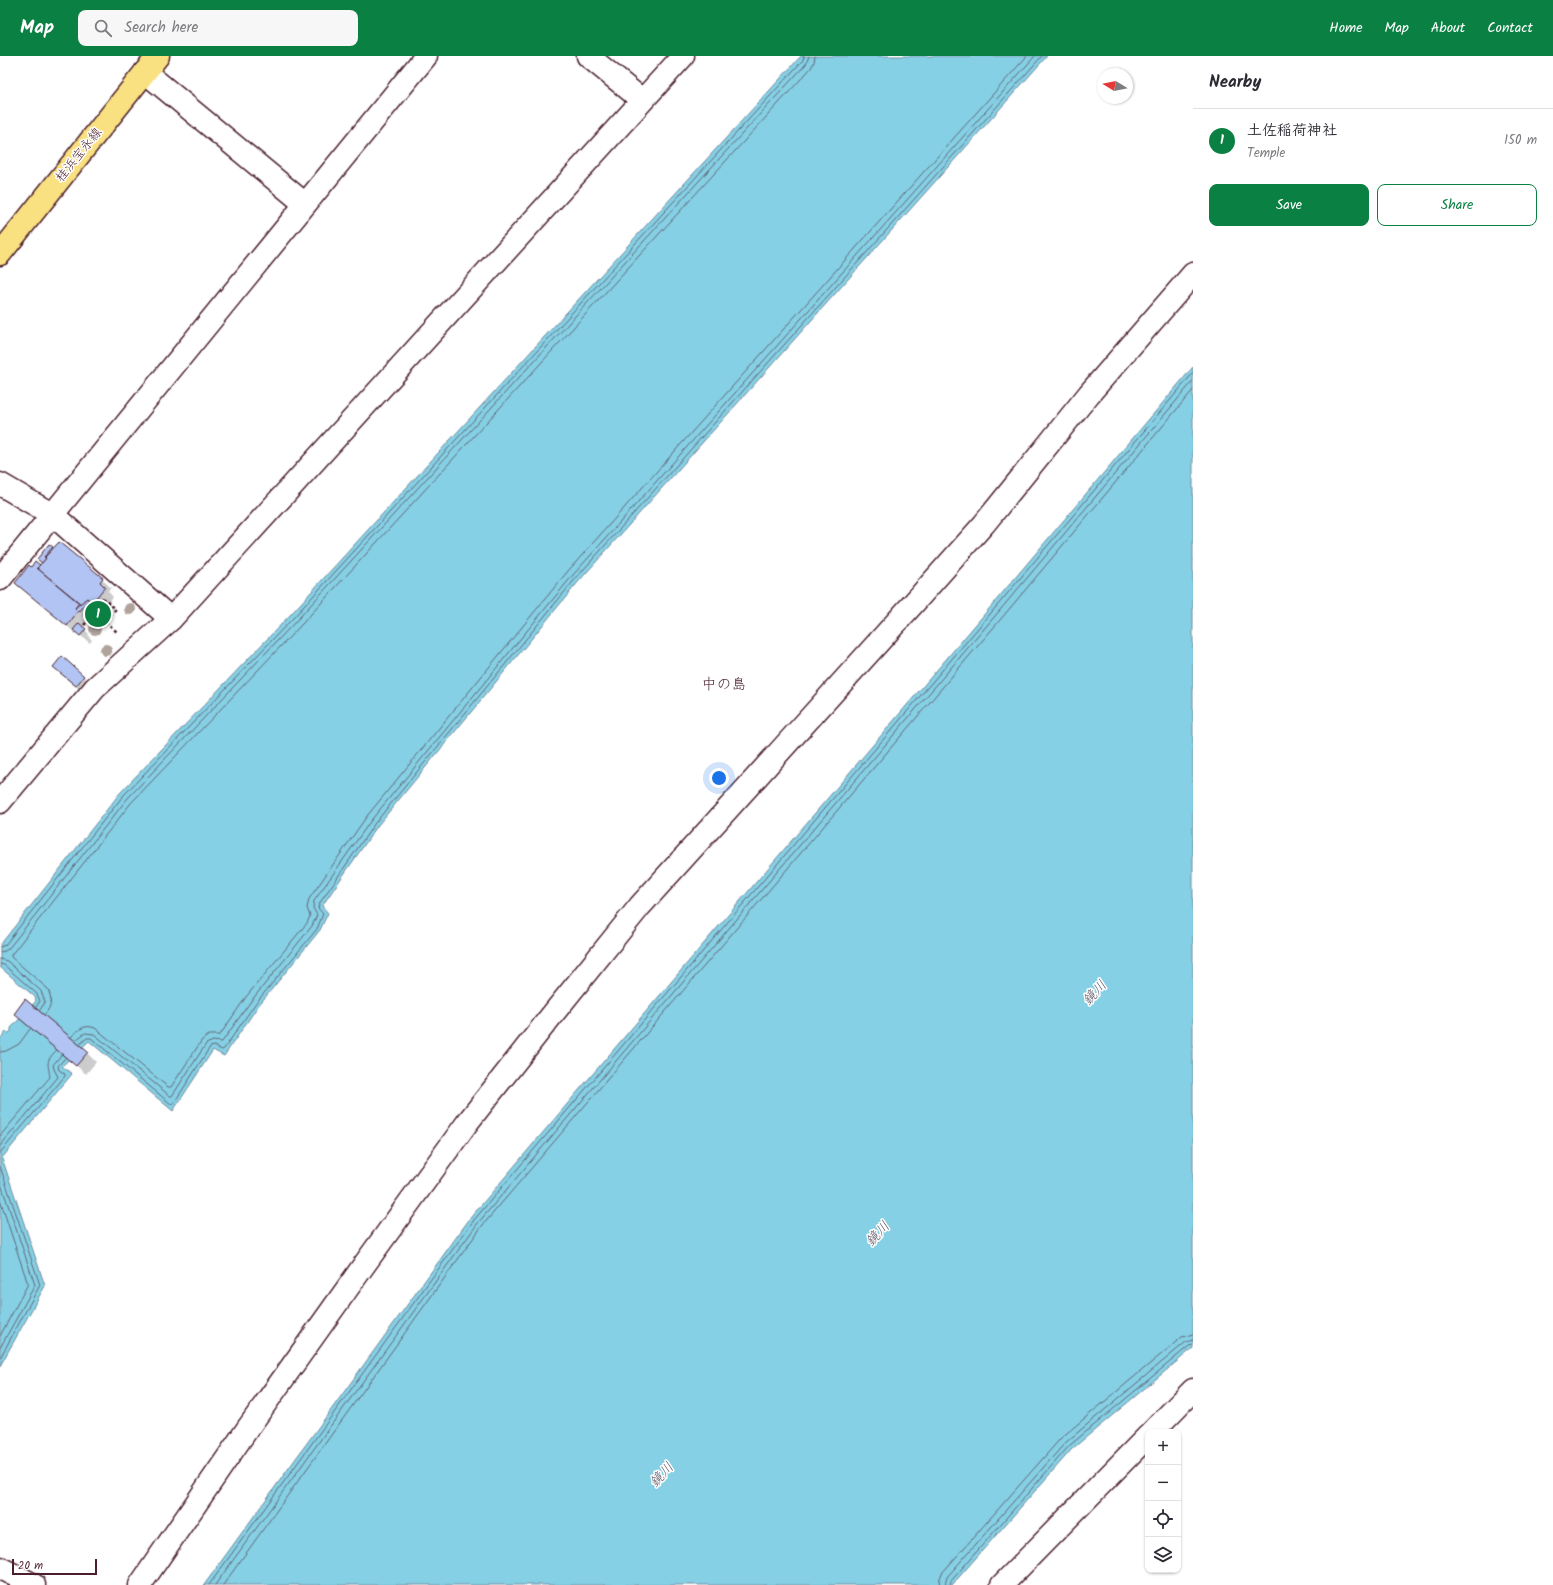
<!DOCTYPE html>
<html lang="en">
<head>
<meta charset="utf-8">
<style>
	body { margin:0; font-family:Kalam,"Klee One",sans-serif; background:#f7f7f7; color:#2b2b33 }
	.controls { position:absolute; right:12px; bottom:12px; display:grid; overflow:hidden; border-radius:8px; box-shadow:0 1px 3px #0004 }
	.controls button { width:36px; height:36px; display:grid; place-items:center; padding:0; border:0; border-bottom:1px solid #e1e1e2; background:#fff; color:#2b2b33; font:20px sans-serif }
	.compass { position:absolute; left:1097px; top:12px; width:36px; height:36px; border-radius:50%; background:#fff; box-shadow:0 1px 3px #0004; rotate:280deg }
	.scale { position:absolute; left:12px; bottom:10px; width:85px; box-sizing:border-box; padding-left:4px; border:2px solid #4a1f2b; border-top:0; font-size:11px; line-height:14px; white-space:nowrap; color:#4a1f2b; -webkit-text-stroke:3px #fff; paint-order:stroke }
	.you { position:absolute; left:719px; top:722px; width:14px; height:14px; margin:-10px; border:3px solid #fff; border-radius:50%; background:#1a73e8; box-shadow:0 0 0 6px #1a73e833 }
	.badge { display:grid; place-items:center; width:26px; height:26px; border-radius:50%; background:#0b8043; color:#fff; font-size:13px; font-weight:700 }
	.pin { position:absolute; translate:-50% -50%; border:2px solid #fff; box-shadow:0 1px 4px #0006 }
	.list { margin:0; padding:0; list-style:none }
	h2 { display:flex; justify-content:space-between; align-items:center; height:52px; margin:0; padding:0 16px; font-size:17px }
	h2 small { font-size:13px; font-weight:400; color:#7c7c81 }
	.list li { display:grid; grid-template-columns:26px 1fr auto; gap:12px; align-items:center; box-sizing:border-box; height:64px; padding:0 16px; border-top:1px solid #e1e1e2 }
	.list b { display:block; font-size:15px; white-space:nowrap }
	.list p { margin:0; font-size:13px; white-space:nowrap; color:#7c7c81 }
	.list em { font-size:13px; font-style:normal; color:#7c7c81 }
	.actions { display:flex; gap:8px; padding:12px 16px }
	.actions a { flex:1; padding:9px 0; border:1px solid #0b8043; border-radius:8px; text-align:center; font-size:14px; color:#0b8043 }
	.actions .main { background:#0b8043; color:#fff }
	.icon { flex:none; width:22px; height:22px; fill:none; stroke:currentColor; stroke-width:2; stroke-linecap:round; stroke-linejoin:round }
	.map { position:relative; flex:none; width:1193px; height:1529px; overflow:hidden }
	header { display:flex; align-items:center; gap:24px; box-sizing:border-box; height:56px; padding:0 20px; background:#0b8043; color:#fff }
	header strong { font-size:19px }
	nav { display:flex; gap:22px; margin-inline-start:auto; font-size:14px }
	.search { width:280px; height:36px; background:#f7f7f7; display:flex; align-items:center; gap:10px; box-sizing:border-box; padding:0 14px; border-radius:8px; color:#7c7c81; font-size:15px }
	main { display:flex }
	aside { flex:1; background:#fff }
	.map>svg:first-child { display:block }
</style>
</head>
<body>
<header>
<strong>Map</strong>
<div class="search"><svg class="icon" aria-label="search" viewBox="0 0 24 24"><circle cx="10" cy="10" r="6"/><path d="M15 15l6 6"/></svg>Search here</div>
<nav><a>Home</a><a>Map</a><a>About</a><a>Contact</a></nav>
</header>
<main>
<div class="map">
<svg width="1193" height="1529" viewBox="0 0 1193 1529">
	<rect width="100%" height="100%" fill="#fff"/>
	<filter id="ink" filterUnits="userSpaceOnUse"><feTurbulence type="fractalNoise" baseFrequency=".025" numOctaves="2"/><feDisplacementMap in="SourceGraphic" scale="8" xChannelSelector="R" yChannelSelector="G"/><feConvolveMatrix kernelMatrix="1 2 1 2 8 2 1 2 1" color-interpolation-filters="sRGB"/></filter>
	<g filter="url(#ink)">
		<g fill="#85d0e5" stroke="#6d899b">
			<path d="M801,0H1047L579,525L378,769L322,850L328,857L320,874L258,950L224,1000L213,994L173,1055L89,985L62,1010L72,1018L2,1102L45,1230L0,1310V983L6,976L9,977L11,975V972L36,945L35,941L0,911V889L120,737L291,558Z"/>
			<path d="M1193,311V1292L1072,1393L952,1529H204L471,1161L988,554Z"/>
		</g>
		<g fill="#0003">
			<path d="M49,490L102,523L111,532L108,535L113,541L102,555L96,550L83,562L87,565L82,571L89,578L88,580L92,584L90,587L77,577L76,578L16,526L31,512L40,510L43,507L38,503Z"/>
			<path d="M58,615L84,621L88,625L80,634Z"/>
			<path d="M15,958L87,997L96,1006L86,1018Z"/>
		</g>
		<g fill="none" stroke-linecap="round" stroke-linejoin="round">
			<g stroke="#626675" stroke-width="1">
				<path d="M0,891L5,889L123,740L294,561L803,4L804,0"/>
				<path d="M0,896L5,895L9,892L127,743L297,564L806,8L809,0"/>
				<path d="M0,903L7,905L41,935L45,946L40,954"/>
				<path d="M0,908L4,909L37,938L40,945L36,951"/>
				<path d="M45,958C52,950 52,943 48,933L11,901V899L131,747L302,568L811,12L814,6L815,0"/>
				<path d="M71,981C79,973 85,968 95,972L168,1031H171L202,984L209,979H220L246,941L307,867L310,860L307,852L309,843L367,760L568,515L1027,0"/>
				<path d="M76,984L85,977L94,978L170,1040H172L206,988L213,985L222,986L251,945L312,870L317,859L313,852L314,845L372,763L573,519L1035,0"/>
				<path d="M80,988L87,982H91L171,1048L174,1047L210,991L214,990L222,994L224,993L255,948L317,873L323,858L318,852L319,848L375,767L576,522L1042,0"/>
				<path d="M0,996L6,995L19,988L30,973"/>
				<path d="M0,1080L50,1021C48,1008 45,1005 56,995"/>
				<path d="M0,1090L58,1021L54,1013L53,1009L61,999"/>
				<path d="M0,1097L65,1020V1018L59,1014L58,1010L65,1002"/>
				<path d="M0,1110L40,1229L0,1302"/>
				<path d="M0,1125L35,1229L0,1292"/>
				<path d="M0,1144L28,1228L0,1280"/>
				<path d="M209,1529L474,1164L991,557L1193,317"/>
				<path d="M215,1529L478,1167L995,560L1193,325"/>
				<path d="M223,1529L482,1170L1000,564L1193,334"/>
				<path d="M939,1529L940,1522L942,1517L1061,1382L1182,1281L1193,1278"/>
				<path d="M945,1529L947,1521L1065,1387L1186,1286L1193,1284"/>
				<path d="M950,1529L951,1525L1069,1390L1189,1290L1193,1289"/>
			</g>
		</g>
		<g fill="#b1c4f3" stroke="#4a1f2b">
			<path d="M59,486L103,522L100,526L105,531L92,547L87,542L81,548L37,512L46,502L45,501Z"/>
			<path d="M49,488L53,491L44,501L46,502L42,507L37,503Z"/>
			<path d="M35,505L40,509L37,512L79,547L75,552L78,555L67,570L15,527L29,509L31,511Z"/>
			<path d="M87,542L89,544L79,556L75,552Z"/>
			<path d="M79,567L86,573L80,580L73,574Z"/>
			<path d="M62,600L84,620L76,630L53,611Z"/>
			<path d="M25,943L88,996L76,1010L14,958Z"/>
		</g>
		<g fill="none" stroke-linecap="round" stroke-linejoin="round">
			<defs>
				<g id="street">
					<path d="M145,16L305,148"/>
					<path d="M0,428L53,459L171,563"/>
					<path d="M0,523L426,0"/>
					<path d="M1152,1376L1193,1334"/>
					<path d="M0,1512L34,1529"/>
					<path d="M140,1529L248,1372L364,1209L467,1067L552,959L640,850L912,549L984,468L1089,338L1193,218"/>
					<path d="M1002,1529L1148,1380"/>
				</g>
				<g id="secondary">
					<path d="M588,0L642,44"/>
					<path d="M0,746L95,632L171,563L683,0"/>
				</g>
				<path id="primary" d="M0,198L158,0"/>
			</defs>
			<use href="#street" stroke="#4a1f2b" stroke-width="25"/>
			<use href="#secondary" stroke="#4a1f2b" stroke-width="25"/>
			<use href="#primary" stroke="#4a1f2b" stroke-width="25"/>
			<g stroke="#4a1f2b" stroke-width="2.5" stroke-dasharray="3 3" stroke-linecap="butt">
				<path d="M102,542L116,553L104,564L118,577"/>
				<path d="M84,569L107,546"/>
			</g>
			<use href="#street" stroke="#fff" stroke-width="22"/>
			<use href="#secondary" stroke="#fff" stroke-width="22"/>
			<use href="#primary" stroke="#f9e181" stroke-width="22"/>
		</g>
		<g fill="#afa39b">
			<circle cx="130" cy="553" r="6"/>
			<circle cx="95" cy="573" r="6"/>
			<circle cx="106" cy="594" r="6"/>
		</g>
	</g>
	<g text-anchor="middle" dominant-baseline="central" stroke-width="3" stroke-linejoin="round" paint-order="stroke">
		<g font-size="13" fill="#4a1f2b" stroke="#fff">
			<text transform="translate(79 99) rotate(-51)">桂浜宝永線</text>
		</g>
		<g font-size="14" font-style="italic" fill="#5c5463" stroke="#fff">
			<text transform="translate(1095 937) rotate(-48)">鏡川</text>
			<text transform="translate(878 1178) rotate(-48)">鏡川</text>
			<text transform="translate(662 1419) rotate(-48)">鏡川</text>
		</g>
		<g font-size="15" fill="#4a1f2b" stroke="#fff">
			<text x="724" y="629">中の島</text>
		</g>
	</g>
</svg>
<div class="controls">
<button>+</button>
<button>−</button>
<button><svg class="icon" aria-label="locate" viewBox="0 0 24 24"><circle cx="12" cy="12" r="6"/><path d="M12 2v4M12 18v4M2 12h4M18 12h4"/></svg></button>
<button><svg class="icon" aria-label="layers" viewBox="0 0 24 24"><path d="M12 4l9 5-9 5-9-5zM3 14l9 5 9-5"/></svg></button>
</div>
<svg class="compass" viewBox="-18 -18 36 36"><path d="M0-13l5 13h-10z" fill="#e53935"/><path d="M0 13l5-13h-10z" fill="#7c7c81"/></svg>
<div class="scale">20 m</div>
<div class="you"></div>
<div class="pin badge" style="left:98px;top:558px">1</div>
</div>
<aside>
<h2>Nearby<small></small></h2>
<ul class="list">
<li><span class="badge">1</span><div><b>土佐稲荷神社</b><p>Temple</p></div><em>150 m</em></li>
</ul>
<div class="actions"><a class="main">Save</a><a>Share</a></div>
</aside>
</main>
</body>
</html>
